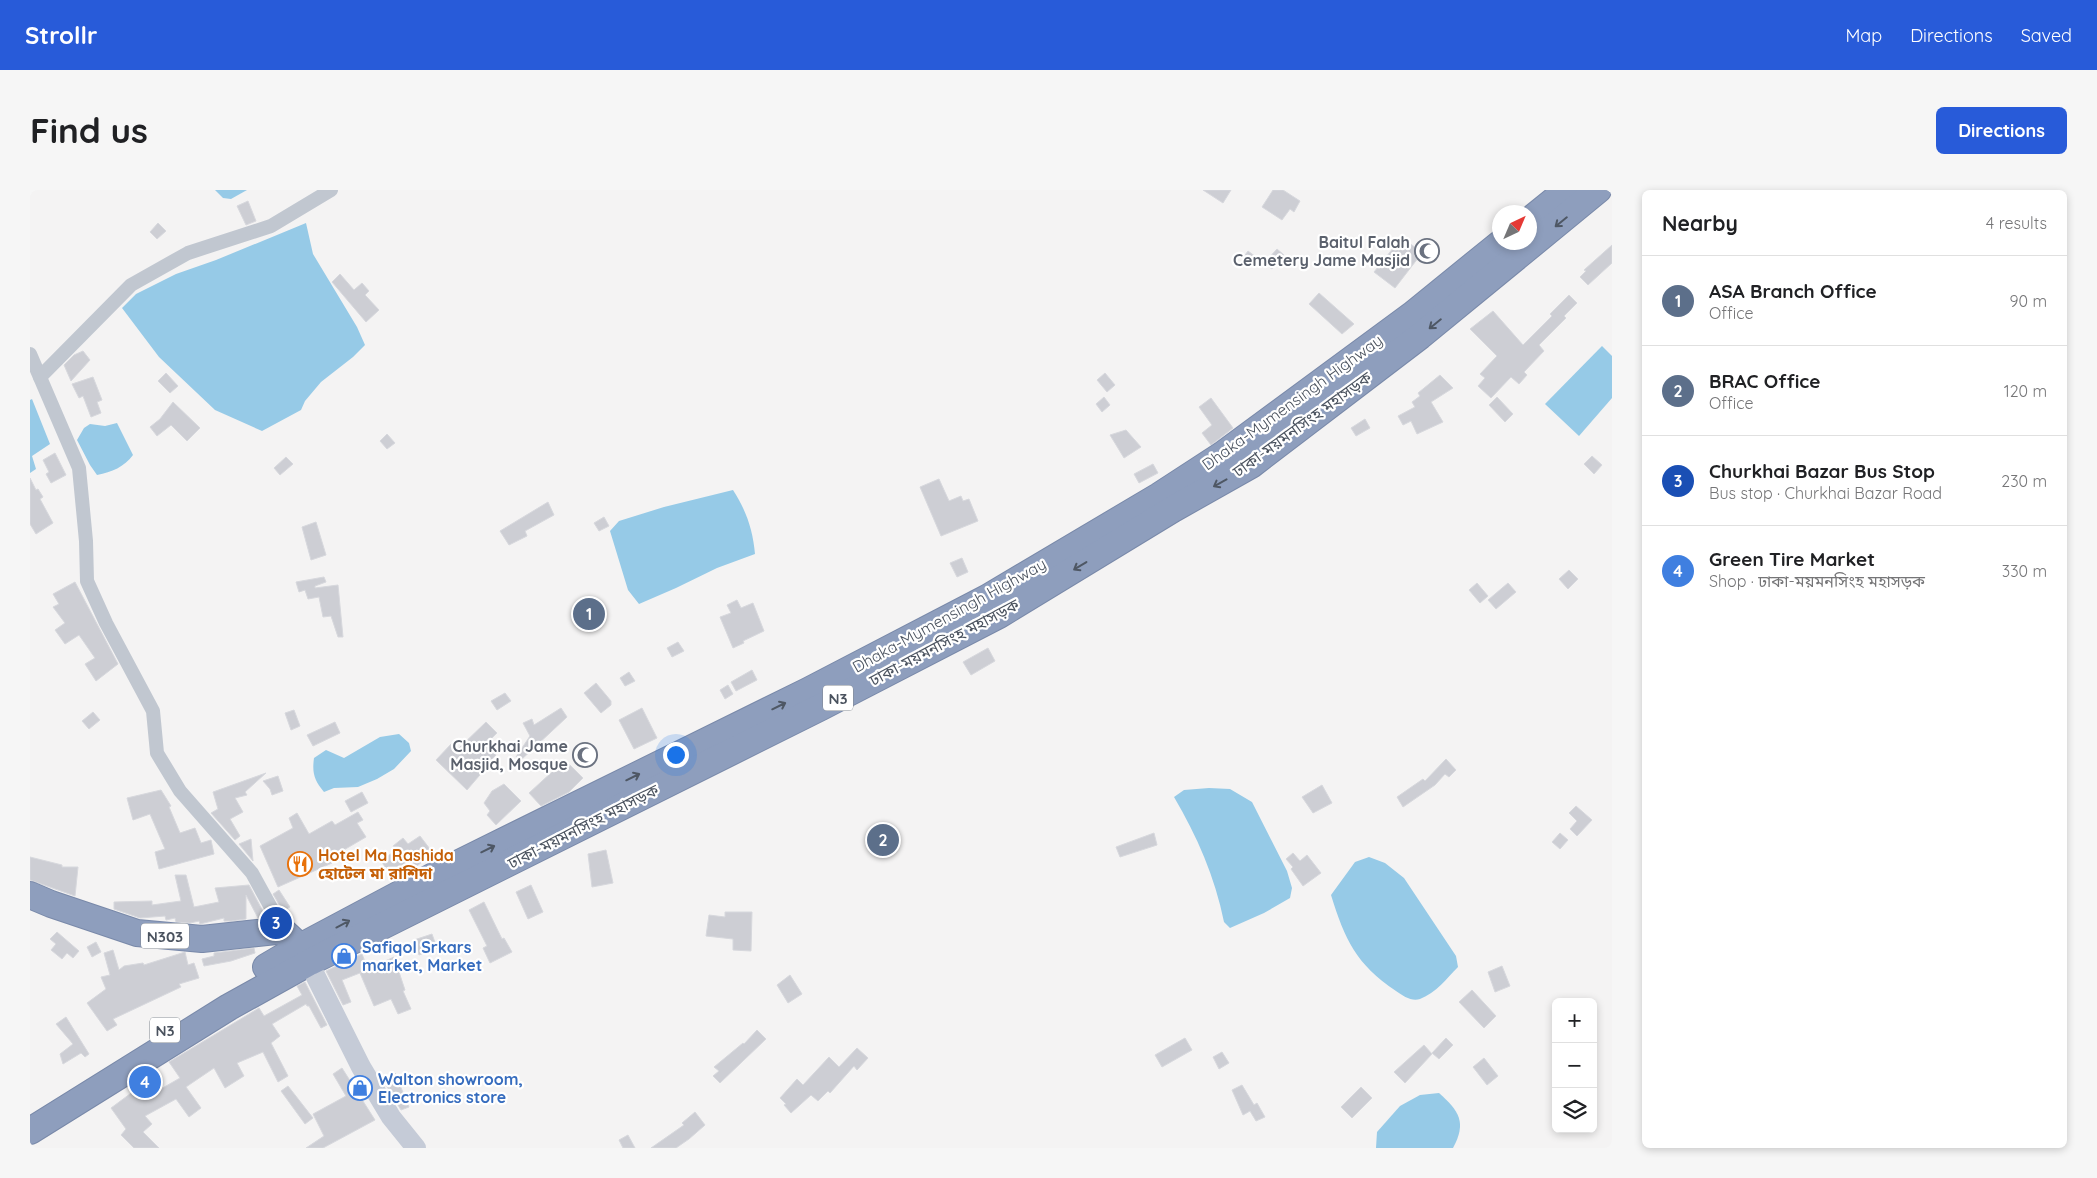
<!DOCTYPE html>
<html lang="en">
<head>
<meta charset="utf-8">
<style>
	body { margin:0; font-family:Quicksand,"Noto Sans Bengali",sans-serif; background:#f6f6f6; color:#202124 }
	.controls { position:absolute; right:15px; bottom:15px; display:grid; overflow:hidden; border-radius:8px; box-shadow:0 2px 8px #0003 }
	.controls button { width:45px; height:45px; display:grid; place-items:center; padding:0; border:0; border-bottom:1px solid #e0e0e0; background:#fff; color:#202124; font:25px sans-serif }
	.compass { position:absolute; left:1462px; top:15px; width:45px; height:45px; border-radius:50%; background:#fff; box-shadow:0 2px 8px #0003; rotate:44deg }
	.you { position:absolute; left:645px; top:564px; width:18px; height:18px; margin:-12px; border:4px solid #fff; border-radius:50%; background:#1a73e8; box-shadow:0 0 0 8px #1a73e833 }
	.badge { display:grid; place-items:center; width:32px; height:32px; border-radius:50%; background:#285bd9; color:#fff; font-size:16px; font-weight:700 }
	.pin { position:absolute; translate:-50% -50%; border:2px solid #fff; box-shadow:0 1px 5px #0006 }
	.list { margin:0; padding:0; list-style:none }
	h2 { display:flex; justify-content:space-between; align-items:center; height:65px; margin:0; padding:0 20px; font-size:21px }
	h2 small { font-size:16px; font-weight:400; color:#757577 }
	.list li { display:grid; grid-template-columns:32px 1fr auto; gap:15px; align-items:center; box-sizing:border-box; height:90px; padding:0 20px; border-top:1px solid #e0e0e0 }
	.list b { display:block; font-size:19px; white-space:nowrap }
	.list p { margin:0; font-size:16px; white-space:nowrap; color:#757577 }
	.list em { font-size:16px; font-style:normal; color:#757577 }
	.icon { flex:none; width:28px; height:28px; fill:none; stroke:currentColor; stroke-width:2; stroke-linecap:round; stroke-linejoin:round }
	.map { position:relative; flex:none; width:1582px; height:958px; overflow:hidden; border-radius:8px }
	header { display:flex; align-items:center; gap:30px; box-sizing:border-box; height:70px; padding:0 25px; background:#285bd9; color:#fff }
	header strong { font-size:24px }
	nav { display:flex; gap:28px; margin-inline-start:auto; font-size:18px }
	.intro { display:flex; align-items:center; justify-content:space-between; box-sizing:border-box; height:120px; padding:0 30px }
	h1 { margin:0; font-size:35px }
	.button { padding:12px 22px; border-radius:8px; background:#285bd9; color:#fff; font-size:18px; font-weight:700 }
	main { display:flex; gap:30px; padding:0 30px }
	aside { flex:1; background:#fff; border-radius:8px; box-shadow:0 2px 8px #0003 }
	.map>svg:first-child { display:block }
</style>
</head>
<body>
<header>
<strong>Strollr</strong>
<nav><a>Map</a><a>Directions</a><a>Saved</a></nav>
</header>
<div class="intro"><h1>Find us</h1><a class="button">Directions</a></div>
<main>
<div class="map">
<svg width="1582" height="958" viewBox="0 0 1582 958">
	<rect width="100%" height="100%" fill="#f4f3f3"/>
	<g fill="#96cae7">
		<path d="M185,0H217L201,9L193,8Z"/>
		<path d="M276,33L283,64L327,137L335,155L323,167L291,192L275,211L271,220L232,241L185,220L129,167L92,118L106,104L146,84L186,70Z"/>
		<path d="M1572,156L1582,166V208L1549,246L1515,214Z"/>
		<path d="M2,209L20,254L2,266L6,279L0,283V210Z"/>
		<path d="M87,233L103,265C94,277 82,282 67,285L60,275L47,250L54,238L60,234L75,236Z"/>
		<path d="M703,300C716,320 723,340 725,364L687,378L646,398L609,414L598,400L580,341L589,331L634,317Z"/>
		<path d="M369,544L379,553L381,561L364,579L347,589L328,597L304,598L294,602C284,590 282,583 284,568L296,560L314,568L350,547Z"/>
		<path d="M1179,598L1200,599L1222,612L1257,681L1262,698L1260,708L1234,723L1200,738L1194,732C1185,687 1167,646 1144,607L1154,600Z"/>
		<path d="M1339,667L1355,673L1374,688L1426,766L1428,777C1417,788 1406,803 1390,809C1382,812 1373,806 1366,801C1326,774 1315,750 1301,705L1325,672Z"/>
		<path d="M1409,903C1429,921 1437,932 1423,958H1346L1347,942L1370,916L1390,905Z"/>
	</g>
	<g fill="#cdced4" stroke="#d7d8dd">
		<path d="M1173,0H1201L1193,13Z"/>
		<path d="M1243,0H1253L1270,11L1264,22L1260,19L1252,30L1232,17Z"/>
		<path d="M218,11L226,31L216,35L207,16Z"/>
		<path d="M128,33L136,41L127,49L120,42Z"/>
		<path d="M1372,47L1392,63L1365,98L1344,82Z"/>
		<path d="M1582,55V73L1558,95L1550,87L1556,81L1554,80Z"/>
		<path d="M1247,59L1254,65L1242,79L1234,73Z"/>
		<path d="M1218,61L1226,67L1220,75L1212,69Z"/>
		<path d="M310,84L324,100L332,93L339,101L335,105L349,120L336,132L302,92Z"/>
		<path d="M1289,103L1324,134L1312,144L1279,114Z"/>
		<path d="M1539,105L1547,113L1534,126L1536,128L1509,155L1514,161L1494,182L1497,185L1489,194L1481,187L1461,208L1448,196L1455,188L1450,184L1467,166L1440,139L1463,121L1493,155L1522,126L1520,124Z"/>
		<path d="M53,161L60,170L41,191L34,175L44,165Z"/>
		<path d="M136,183L148,196L140,203L128,191Z"/>
		<path d="M1075,183L1085,195L1077,202L1067,190Z"/>
		<path d="M1410,185L1423,198L1401,212L1413,232L1387,244L1381,231L1373,235L1368,226L1385,217L1382,212L1390,206L1388,203Z"/>
		<path d="M63,187L72,210L67,212L71,223L61,227L53,206L49,208L42,194Z"/>
		<path d="M1074,207L1080,215L1072,222L1066,214Z"/>
		<path d="M1467,207L1483,224L1475,232L1459,215Z"/>
		<path d="M1181,208L1203,238L1181,255L1172,243L1182,235L1169,217Z"/>
		<path d="M143,212L170,238L157,251L141,235L127,246L120,237L130,229Z"/>
		<path d="M1335,229L1340,238L1326,246L1321,238Z"/>
		<path d="M1096,240L1111,257L1094,268L1080,245Z"/>
		<path d="M357,244L365,253L357,259L350,251Z"/>
		<path d="M25,263L36,285L21,293L16,284L19,282L13,270Z"/>
		<path d="M1562,266L1572,275L1564,284L1554,274Z"/>
		<path d="M256,267L263,274L250,285L244,278Z"/>
		<path d="M1123,274L1128,283L1109,293L1104,284Z"/>
		<path d="M0,288L6,300L8,299L13,307L10,309L23,333L6,344L0,334Z"/>
		<path d="M909,289L919,311L931,306L933,311L939,309L948,331L911,346L890,297Z"/>
		<path d="M518,312L524,325L495,341L497,346L479,355L470,341Z"/>
		<path d="M574,327L579,336L569,341L564,333Z"/>
		<path d="M286,332L296,365L281,370L272,337Z"/>
		<path d="M932,368L938,382L927,387L920,373Z"/>
		<path d="M1539,380L1548,389L1538,399L1529,389Z"/>
		<path d="M294,387L296,392L285,396V398L308,395L313,447H308L301,426L293,427L289,407L278,409L275,400L269,402L266,392Z"/>
		<path d="M45,392L88,474L66,491L55,474L65,468L49,445L35,454L25,440L35,433L23,417L29,414L23,404Z"/>
		<path d="M1447,393L1458,406L1450,413L1439,400Z"/>
		<path d="M1478,393L1486,402L1466,419L1458,410Z"/>
		<path d="M707,410L711,418L723,413L734,441L713,451L714,453L703,458L690,427L701,423L697,415Z"/>
		<path d="M648,452L654,461L642,467L637,458Z"/>
		<path d="M958,458L965,471L941,485L933,472Z"/>
		<path d="M722,480L727,490L706,501L701,492Z"/>
		<path d="M599,482L605,491L595,496L590,488Z"/>
		<path d="M566,493L581,511V515L571,523L554,503Z"/>
		<path d="M698,495L703,504L695,509L690,500Z"/>
		<path d="M475,503L481,511L467,520L461,511Z"/>
		<path d="M531,518L537,527L491,570L486,567L500,546L493,533L502,529L504,535Z"/>
		<path d="M612,518L627,548L604,559L589,530Z"/>
		<path d="M264,520L270,536L261,540L255,523Z"/>
		<path d="M63,522L70,530L59,539L52,531Z"/>
		<path d="M305,532L310,543L283,556L277,545Z"/>
		<path d="M456,532L467,543L456,554L466,565L453,578L455,579L437,600L406,570L422,553L428,559Z"/>
		<path d="M1416,569L1426,580L1419,587L1415,584L1405,595L1373,617L1367,607L1393,589L1395,591Z"/>
		<path d="M535,570L553,588L539,602L511,616L499,603Z"/>
		<path d="M236,583L215,602L217,605L205,608L213,622L200,629L210,646L205,650L181,623L188,619L183,602Z"/>
		<path d="M248,586L253,601L242,605L240,599L233,591Z"/>
		<path d="M474,594L491,611L466,635L457,625L460,621L454,613L462,601Z"/>
		<path d="M1292,595L1302,613L1283,623L1272,607Z"/>
		<path d="M131,600L141,616L139,617L150,643L165,638L171,653L181,650L184,664L129,679L125,662L135,659L120,624L103,630L97,608Z"/>
		<path d="M332,602L338,613L321,622L315,611Z"/>
		<path d="M1546,616L1562,630L1547,646L1540,639L1547,631L1539,623Z"/>
		<path d="M328,622L333,630L327,633L336,647L300,668L302,673L248,697L230,656L263,638L259,628L267,623L279,644L302,631L305,635Z"/>
		<path d="M1124,643L1127,655L1090,667L1086,657Z"/>
		<path d="M1530,643L1538,650L1530,659L1522,652Z"/>
		<path d="M390,646L403,663L382,680L378,676L362,687L351,671L366,660L363,656L373,648L378,654Z"/>
		<path d="M221,649L223,671L209,654Z"/>
		<path d="M576,660L583,693L562,697L558,664Z"/>
		<path d="M1263,663L1270,671L1277,665L1291,683L1273,696L1261,679L1263,677L1256,669Z"/>
		<path d="M0,667L32,675V677H48L45,706L0,690Z"/>
		<path d="M145,685H156L164,717L189,712L185,698L219,695L236,727L228,728L216,705V729L201,731H194V728L170,734L169,731L160,733L146,732L145,728L136,730L135,726L110,728L84,719V712L122,711V715L151,711Z"/>
		<path d="M501,695L513,722L498,729L486,702Z"/>
		<path d="M249,700L260,717L253,721L243,704Z"/>
		<path d="M454,712L472,749L474,748L482,762L460,773L453,758L457,756L439,720Z"/>
		<path d="M695,722H722L721,761L703,760V749L676,746L679,725L695,727Z"/>
		<path d="M27,742L49,761L43,768L37,763L32,769L21,760L26,754L20,749Z"/>
		<path d="M402,744L407,758L389,765L384,750Z"/>
		<path d="M66,752L71,762L62,767L57,757Z"/>
		<path d="M224,758L225,763L201,771L174,776L172,769L184,766V763Z"/>
		<path d="M83,760L89,780L94,776L113,773L114,775L155,762L158,775L164,773L169,788L149,794L151,797L83,829L87,835L77,841L57,813L76,799L71,787L80,785L74,763Z"/>
		<path d="M332,764L338,779L364,767L375,800L373,801L381,819L368,824L361,809L344,816L330,783L335,781L312,790L321,812L313,815L296,781Z"/>
		<path d="M1472,776L1480,796L1465,802L1458,782Z"/>
		<path d="M760,785L772,804L758,813L747,795Z"/>
		<path d="M275,792L297,835L291,838L279,816H277L276,814L242,834L250,846L241,853L258,886L248,892L233,862L207,873L214,886L195,898L184,878L156,897L171,918L159,927L146,909L115,926L122,934L113,942L129,958H104L91,945L96,939L81,918L112,895L110,890L120,884L129,900L150,888L139,872L229,818L234,826L272,805L267,796Z"/>
		<path d="M1442,800L1466,826L1454,838L1429,812Z"/>
		<path d="M36,827L59,864L55,867L51,863L33,874L30,864L43,854L26,834Z"/>
		<path d="M727,840L736,849L690,893L683,886L689,881L684,877L713,853L714,854Z"/>
		<path d="M1155,848L1162,860L1132,877L1125,865Z"/>
		<path d="M1416,848L1423,855L1409,869L1402,863Z"/>
		<path d="M1394,855L1402,864L1375,893L1364,882Z"/>
		<path d="M827,858L838,868L827,880L824,876L800,903L798,901L788,911L781,905L761,923L754,915L756,914L750,908L767,889L773,895L799,867L809,877Z"/>
		<path d="M1192,862L1199,873L1189,879L1183,867Z"/>
		<path d="M1454,868L1468,886L1457,895L1443,877Z"/>
		<path d="M312,878L345,930L293,958H276L294,946L283,924L316,906L303,884Z"/>
		<path d="M365,883L379,917L371,920L352,888Z"/>
		<path d="M1212,895L1224,915L1227,913L1235,927L1226,931L1220,921L1213,925L1202,900Z"/>
		<path d="M258,896L283,928L275,934L251,901Z"/>
		<path d="M1331,897L1342,908L1322,928L1311,917Z"/>
		<path d="M665,922L675,935L659,949L646,958H621L654,935L652,933Z"/>
		<path d="M598,945L605,958H593L589,950Z"/>
	</g>
	<g fill="none" stroke-linecap="round" stroke-linejoin="round">
		<defs>
			<g id="highway">
				<path d="M1500,30L1537,0"/>
				<path d="M0,705L21,714L107,743L172,749L246,741L255,743L270,757"/>
				<path d="M236,777L270,757L409,683L778,501L957,408L1129,306L1192,265L1382,125L1472,52"/>
				<path d="M0,941L199,817L280,772L791,517L969,425L1143,319L1221,275L1390,146L1568,0"/>
			</g>
		</defs>
		<use href="#highway" stroke="#7989a9" stroke-width="28"/>
		<g stroke="#c1c7d0" stroke-width="14">
			<path d="M0,164L49,278L56,351L57,391L76,433L123,521L127,563L150,601L222,683L255,743"/>
			<path d="M10,187L101,95L158,63L241,36L301,0"/>
		</g>
		<path stroke="#c5cbd7" stroke-width="20" d="M273,761L331,877L361,927L386,958"/>
		<use href="#highway" stroke="#8e9ebd" stroke-width="26"/>
	</g>
	<defs><path id="oneway-shaft" d="M-6 0H5M1.5-3L5.5 0L1.5 3" fill="none" stroke-width="1.6" stroke-linecap="round" stroke-linejoin="round" transform="scale(1.25)"/></defs>
	<g stroke="#4e5764">
		<use href="#oneway-shaft" transform="translate(1531 32) rotate(141)"/>
		<use href="#oneway-shaft" transform="translate(1405 134) rotate(141)"/>
		<use href="#oneway-shaft" transform="translate(1190 293) rotate(151)"/>
		<use href="#oneway-shaft" transform="translate(1050 376) rotate(149)"/>
		<use href="#oneway-shaft" transform="translate(749 516) rotate(-26)"/>
		<use href="#oneway-shaft" transform="translate(603 587) rotate(-26)"/>
		<use href="#oneway-shaft" transform="translate(458 659) rotate(-26)"/>
		<use href="#oneway-shaft" transform="translate(313 734) rotate(-28)"/>
	</g>
	<defs>
		<symbol id="mosque-ring" viewBox="-11 -11 22 22"><circle r="9.5" fill="#fff" stroke="#6b7280" stroke-width="1.5"/><path d="M3.5-4.9A6 6 0 1 0 3.5 4.9A5 5 0 1 1 3.5-4.9Z" fill="#6b7280"/></symbol>
		<symbol id="restaurant-ring" viewBox="-11 -11 22 22"><circle r="9.5" fill="#fff" stroke="#e8710a" stroke-width="1.5"/><path d="M-5-6h1v4h1v-4h1v4h1v-4h1v5L-1.5 .5V6h-2V.5L-5-1ZM5-6V6H3V1.5H1.5Q1.5-4 5-6Z" fill="#e8710a"/></symbol>
		<symbol id="shop-ring" viewBox="-11 -11 22 22"><circle r="9.5" fill="#fff" stroke="#3f7fe0" stroke-width="1.5"/><path d="M-5-2.5h2.3a2.7 3.5 0 0 1 5.4 0H5L5.5 6h-11ZM-1.5-2.5h3a1.5 2.3 0 0 0-3 0Z" fill="#3f7fe0"/></symbol>
	</defs>
	<g fill-rule="evenodd">
		<use href="#mosque-ring" x="1383" y="47" width="28" height="28"/>
		<use href="#mosque-ring" x="541" y="551" width="28" height="28"/>
		<use href="#restaurant-ring" x="256" y="660" width="28" height="28"/>
		<use href="#shop-ring" x="300" y="752" width="28" height="28"/>
		<use href="#shop-ring" x="316" y="884" width="28" height="28"/>
	</g>
	<g text-anchor="middle" dominant-baseline="central" stroke-width="4.5" stroke-linejoin="round" paint-order="stroke">
		<g fill="#fff" stroke="#81878f" stroke-width="1">
			<rect x="793" y="495.5" width="30" height="25" rx="4"/>
			<rect x="111" y="733.5" width="48" height="25" rx="4"/>
			<rect x="120" y="827.5" width="30" height="25" rx="4"/>
		</g>
		<g font-size="15" font-weight="bold" fill="#4b535f">
			<text x="808" y="508">N3</text>
			<text x="135" y="746">N303</text>
			<text x="135" y="840">N3</text>
		</g>
		<g font-size="16" font-weight="bold" fill="#5b616d" stroke="#fff" text-anchor="end">
			<text x="1380" y="52">Baitul Falah<tspan x="1380" dy="18">Cemetery Jame Masjid</tspan></text>
			<text x="538" y="556">Churkhai Jame<tspan x="538" dy="18">Masjid, Mosque</tspan></text>
		</g>
		<g font-size="16" fill="#4b535f" stroke="#fff">
			<text transform="translate(1262 212) rotate(-36)">Dhaka-Mymensingh Highway</text>
			<text transform="translate(1272 234) rotate(-36)">ঢাকা-ময়মনসিংহ মহাসড়ক</text>
			<text transform="translate(919 425) rotate(-29)">Dhaka-Mymensingh Highway</text>
			<text transform="translate(914 452) rotate(-28)">ঢাকা-ময়মনসিংহ মহাসড়ক</text>
			<text transform="translate(553 636) rotate(-27)">ঢাকা-ময়মনসিংহ মহাসড়ক</text>
		</g>
		<g font-size="16" font-weight="bold" fill="#c56008" stroke="#fff" text-anchor="start">
			<text x="288" y="665">Hotel Ma Rashida<tspan x="288" dy="18">হোটেল মা রাশিদা</tspan></text>
		</g>
		<g font-size="16" font-weight="bold" fill="#366cbe" stroke="#fff" text-anchor="start">
			<text x="332" y="757">Safiqol Srkars<tspan x="332" dy="18">market, Market</tspan></text>
			<text x="348" y="889">Walton showroom,<tspan x="348" dy="18">Electronics store</tspan></text>
		</g>
	</g>
</svg>
<div class="controls">
<button>+</button>
<button>−</button>
<button><svg class="icon" aria-label="layers" viewBox="0 0 24 24"><path d="M12 4l9 5-9 5-9-5zM3 14l9 5 9-5"/></svg></button>
</div>
<svg class="compass" viewBox="-18 -18 36 36"><path d="M0-13l5 13h-10z" fill="#e53935"/><path d="M0 13l5-13h-10z" fill="#757577"/></svg>
<div class="you"></div>
<div class="pin badge" style="left:559px;top:424px;background:#5c6f8a">1</div>
<div class="pin badge" style="left:853px;top:650px;background:#5c6f8a">2</div>
<div class="pin badge" style="left:246px;top:733px;background:#1a4fb4">3</div>
<div class="pin badge" style="left:115px;top:892px;background:#3f7fe0">4</div>
</div>
<aside>
<h2>Nearby<small>4 results</small></h2>
<ul class="list">
<li><span class="badge" style="background:#5c6f8a">1</span><div><b>ASA Branch Office</b><p>Office</p></div><em>90 m</em></li>
<li><span class="badge" style="background:#5c6f8a">2</span><div><b>BRAC Office</b><p>Office</p></div><em>120 m</em></li>
<li><span class="badge" style="background:#1a4fb4">3</span><div><b>Churkhai Bazar Bus Stop</b><p>Bus stop · Churkhai Bazar Road</p></div><em>230 m</em></li>
<li><span class="badge" style="background:#3f7fe0">4</span><div><b>Green Tire Market</b><p>Shop · ঢাকা-ময়মনসিংহ মহাসড়ক</p></div><em>330 m</em></li>
</ul>
</aside>
</main>
</body>
</html>
